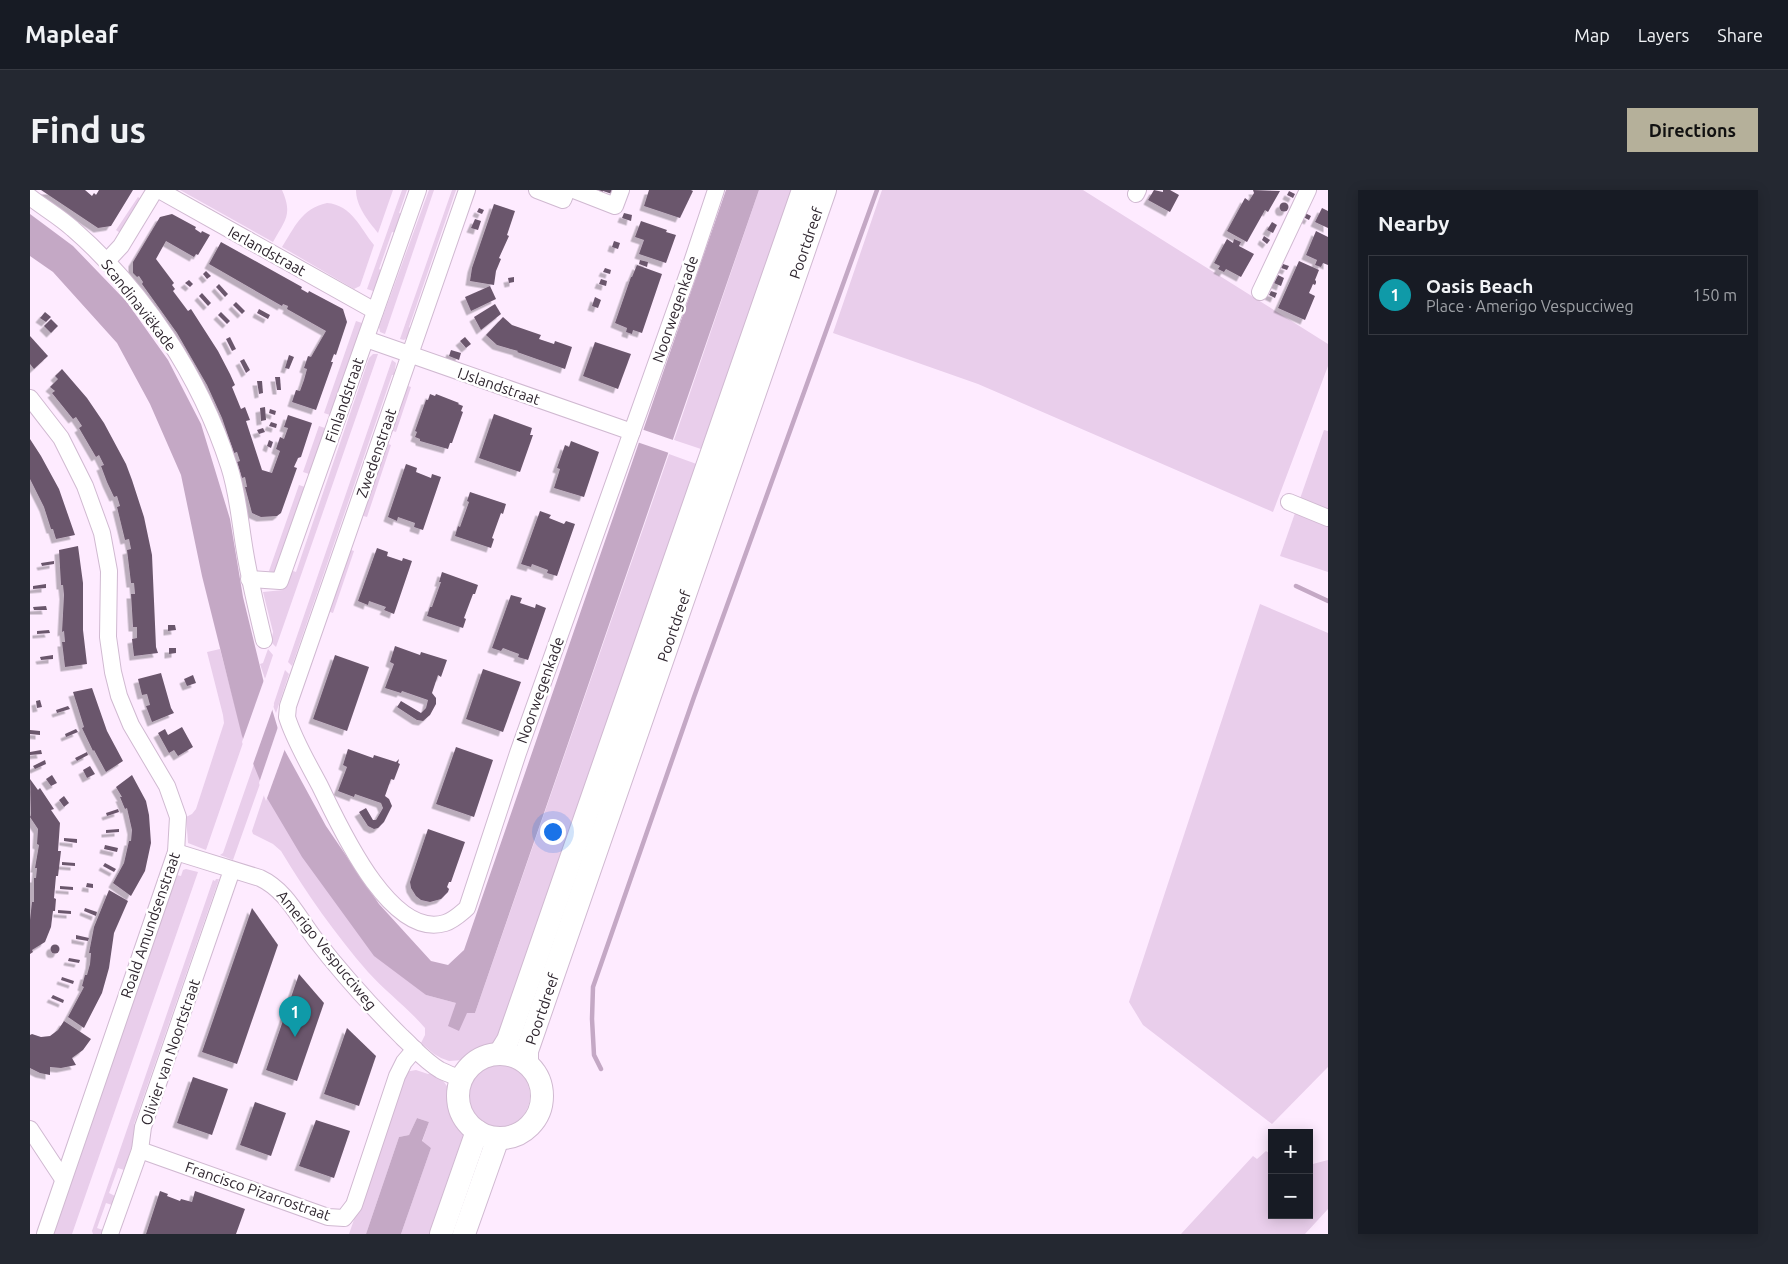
<!DOCTYPE html>
<html lang="en">
<head>
<meta charset="utf-8">
<style>
	body { margin:0; font-family:Ubuntu,sans-serif; background:#242831; color:#f1f3f6 }
	.controls { position:absolute; right:15px; bottom:15px; display:grid; overflow:hidden; border-radius:0px; box-shadow:0 2px 12px #0003 }
	.controls button { width:45px; height:45px; display:grid; place-items:center; padding:0; border:0; border-bottom:1px solid #363941; background:#171b24; color:#f1f3f6; font:25px sans-serif }
	.you { position:absolute; left:522px; top:641px; width:18px; height:18px; margin:-12px; border:4px solid #fff; border-radius:50%; background:#1a73e8; box-shadow:0 0 0 8px #1a73e833 }
	.badge { display:grid; place-items:center; width:32px; height:32px; border-radius:50%; background:#b5b09a; color:#fff; font-size:16px; font-weight:700 }
	.pin { position:absolute; translate:-50% -41px; filter:drop-shadow(0 1px 2px #0008) }
	.pin::after { content:''; position:absolute; top:26px; width:18px; height:15px; background:inherit; clip-path:polygon(0 0,100% 0,50% 100%) }
	.list { margin:0; padding:0; list-style:none }
	h2 { display:flex; justify-content:space-between; align-items:center; height:65px; margin:0; padding:0 20px; font-size:21px }
	h2 small { font-size:16px; font-weight:400; color:#9ea1a6 }
	.list li { display:grid; grid-template-columns:32px 1fr auto; gap:15px; align-items:center; box-sizing:border-box; height:80px; margin:0 10px 10px; padding:0 10px; border:1px solid #363941; border-radius:0px }
	.list b { display:block; font-size:19px; white-space:nowrap }
	.list p { margin:0; font-size:16px; white-space:nowrap; color:#9ea1a6 }
	.list em { font-size:16px; font-style:normal; color:#9ea1a6 }
	.map { position:relative; flex:none; width:1298px; height:1044px; overflow:hidden; border-radius:0px }
	header { display:flex; align-items:center; gap:30px; box-sizing:border-box; height:70px; padding:0 25px; background:#171b24; border-bottom:1px solid #363941 }
	header strong { font-size:24px }
	nav { display:flex; gap:28px; margin-inline-start:auto; font-size:18px }
	.intro { display:flex; align-items:center; justify-content:space-between; box-sizing:border-box; height:120px; padding:0 30px }
	h1 { margin:0; font-size:35px }
	.button { padding:12px 22px; border-radius:0px; background:#b5b09a; color:#111; font-size:18px; font-weight:700 }
	main { display:flex; gap:30px; padding:0 30px }
	aside { flex:1; background:#171b24; border-radius:0px; box-shadow:0 2px 12px #0003 }
	.map>svg:first-child { display:block }
</style>
</head>
<body>
<header>
<strong>Mapleaf</strong>
<nav><a>Map</a><a>Layers</a><a>Share</a></nav>
</header>
<div class="intro"><h1>Find us</h1><a class="button">Directions</a></div>
<main>
<div class="map">
<svg width="1298" height="1044" viewBox="0 0 1298 1044">
	<defs>
		<filter id="shadow"><feDropShadow dx="-4.5" dy="4.5" stdDeviation="0" flood-color="#0004"/></filter>
	</defs>
	<rect width="100%" height="100%" fill="#feebff"/>
	<g fill="#e9ceeb">
		<path d="M150,0H252C263,25 255,30 243,52Z"/>
		<path d="M326,0H363L348,43C338,31 326,16 326,0Z"/>
		<path d="M372,0H377L369,23L373,24L367,43L362,42L349,79L353,81L346,102L337,99Z"/>
		<path d="M399,0H404L355,144L350,142L349,137Z"/>
		<path d="M422,0H426L379,137L380,138L378,147L374,150L370,149Z"/>
		<path d="M729,0H767L677,261L644,250Z"/>
		<path d="M852,0H1053L1298,154V176L1243,322L948,194L803,143Z"/>
		<path d="M108,7L112,10L90,43L86,40Z"/>
		<path d="M297,13C322,15 330,38 344,55L330,96L324,99L252,57C265,37 271,19 297,13Z"/>
		<path d="M326,131L335,134L303,226L294,223Z"/>
		<path d="M343,164H348L246,457L241,452L243,442L233,402L253,400L260,380L266,382L339,168Z"/>
		<path d="M362,170L366,173L364,185H362L262,476L258,472Z"/>
		<path d="M375,195L381,197L366,242L360,240Z"/>
		<path d="M289,236L298,239L282,285L273,282Z"/>
		<path d="M1294,240L1298,241V382L1250,366Z"/>
		<path d="M355,253L361,255L337,327L330,325Z"/>
		<path d="M639,264L672,276L475,841L460,859L433,870L419,871L411,868L404,864L391,853L395,845V838C378,818 356,802 338,782C305,744 277,704 251,661L243,654L223,644L222,641L235,602L396,805L426,813L437,823H445Z"/>
		<path d="M269,295L278,298L248,384L239,381Z"/>
		<path d="M318,359L324,361L303,423L297,421Z"/>
		<path d="M1230,414L1298,443V877L1242,934L1113,835L1099,812Z"/>
		<path d="M190,459L214,550L176,660L158,653L156,627L162,624L166,619L194,533L193,525L177,462Z"/>
		<path d="M238,459L243,465L235,489L230,474L233,473Z"/>
		<path d="M255,480L259,484L246,523L243,516Z"/>
		<path d="M224,574L231,591L203,670L190,665L193,663Z"/>
		<path d="M156,679L168,682L42,1044H21L146,685L151,686L153,680Z"/>
		<path d="M186,689H189L104,934L109,936L94,980L88,978L79,1003L85,1006L82,1015L76,1013L67,1038L73,1040L72,1044H63L62,1041L183,690L185,691Z"/>
		<circle cx="469" cy="906" r="31"/>
		<path d="M386,880L398,884L401,883L414,892L419,899L424,924L434,946L405,1044H371L401,958L392,952L399,932L387,928L379,945L369,947L336,1044H319L375,882Z"/>
		<path d="M1236,961L1242,965V1025H1279V975L1298,970V1019L1275,1044H1151L1223,966L1227,969Z"/>
	</g>
	<g fill="#c4a8c5">
		<path d="M696,0H729L445,823H437L429,841L418,836L426,813L396,805L344,766L272,667L237,608L212,546L172,386L151,285L120,214L87,153L23,82L0,66V24L43,56L96,111L138,170L171,234L200,329L213,407L233,489L254,559L296,636L349,714L401,771L418,775L434,760Z"/>
		<path d="M387,928L399,932L392,951L401,958L371,1044H336L369,947L379,945Z"/>
	</g>
	<g fill="#feebff">
		<path d="M611,239L646,251L642,264L607,252Z"/>
		<path d="M235,487L244,515L222,577L212,552Z"/>
		<path d="M249,534L256,556L236,611L229,593Z"/>
	</g>
	<g fill="none" stroke-linecap="round" stroke-linejoin="round">
		<g stroke="#c4a8c5" stroke-width="4.5">
			<path d="M1266,396L1298,411"/>
			<path d="M571,879L564,865L562,829L563,797L664,507L847,0"/>
		</g>
	</g>
	<g fill="#6b576c" filter="url(#shadow)">
		<path d="M11,0H55L62,6L64,3L66,5L69,0H103L81,36L68,38Z"/>
		<path d="M563,0H583L582,4L573,1L572,4Z"/>
		<path d="M619,0H661L663,1L650,28L614,16Z"/>
		<path d="M1124,0L1133,2V0H1140L1149,5L1140,22L1118,10Z"/>
		<path d="M1223,0L1250,1L1238,22L1235,20L1217,52L1197,41L1215,8L1219,11L1224,3Z"/>
		<path d="M1259,1L1265,4L1263,8L1257,5Z"/>
		<circle cx="1254" cy="17" r="4.5"/>
		<path d="M464,14L485,21L477,45L479,46L469,68L471,69L466,81L464,95L440,91L442,78Z"/>
		<path d="M449,18L454,20L452,24L447,22Z"/>
		<path d="M1292,18L1298,21V38L1285,32Z"/>
		<path d="M594,23L602,25L601,31L592,28Z"/>
		<path d="M1275,23L1281,26L1279,30L1273,27Z"/>
		<path d="M142,24L166,37L165,39L171,43L172,41L180,45L168,65L166,64L164,67L136,51L126,69L144,93L142,95L145,99L143,101L158,121L161,119L188,161L200,184L205,195L202,197L211,219L215,217L220,230L216,231L232,280L242,283L250,261L246,259L250,247L254,249L258,238L254,237L258,225L282,233L271,267L268,268L264,277L267,278L251,323L247,326L231,327L222,323L215,297H217L215,287L212,288L207,272L210,271L207,262L204,263L192,228L177,195L147,143L112,94L113,92L109,86L107,87L103,83V72L130,27Z"/>
		<path d="M445,29L451,31L448,40L441,38Z"/>
		<path d="M611,31L637,40L636,42L646,45L636,73L609,64L614,50L605,47Z"/>
		<path d="M1242,32L1247,35L1243,43L1237,40Z"/>
		<path d="M1286,41L1298,47V75L1293,73L1291,77L1285,75L1287,70L1276,65Z"/>
		<path d="M1234,46L1240,50L1237,54L1232,50Z"/>
		<path d="M1197,49L1203,53L1204,49L1211,52L1209,56L1224,64L1211,87L1196,79L1194,82L1188,79L1190,76L1184,73Z"/>
		<path d="M584,51L590,53L588,59L582,57Z"/>
		<path d="M191,52L272,97L271,99L278,103L279,101L313,119L317,132L306,165L304,164L301,172H303L302,175L286,220L262,212L266,200L270,201L274,190L277,179L274,178L278,166L281,167L296,141L257,119L258,116L253,114L252,116L179,74Z"/>
		<path d="M610,70L618,72L617,77L609,74Z"/>
		<path d="M1269,71L1289,80L1285,90L1286,91V93L1285,95L1283,94L1279,103L1285,106L1275,130L1248,118Z"/>
		<path d="M1253,74L1259,76L1257,80L1251,78Z"/>
		<path d="M607,75L632,84L612,143L603,140L602,144L596,142L597,138L585,133L601,87H602Z"/>
		<path d="M575,78L581,80L580,84L573,82Z"/>
		<path d="M176,81L181,86L177,89L173,84Z"/>
		<path d="M1248,85L1254,88L1251,96L1244,93Z"/>
		<path d="M484,87V92L479,93L478,88Z"/>
		<path d="M571,89L577,91L576,96L569,94Z"/>
		<path d="M159,90L163,94L160,97L155,93Z"/>
		<path d="M189,94L198,104L195,107L186,97Z"/>
		<path d="M460,96L466,109L441,121L435,107Z"/>
		<path d="M1241,101L1247,103L1245,108L1239,105Z"/>
		<path d="M172,103L181,113L178,116L169,106Z"/>
		<path d="M565,107L571,110L568,118L562,116Z"/>
		<path d="M206,112L215,121L212,124L203,115Z"/>
		<path d="M465,114L471,124L451,140L444,127Z"/>
		<path d="M229,119L240,125L238,129L227,123Z"/>
		<path d="M15,122L21,127L16,132L10,128Z"/>
		<path d="M191,122L200,131L197,134L188,125Z"/>
		<path d="M473,127L482,135L511,145L509,149L524,154L525,151L542,157L535,179L487,162L488,161L467,155L456,145Z"/>
		<path d="M21,129L28,136L21,143L14,136Z"/>
		<path d="M0,146L18,166L4,179L0,174Z"/>
		<path d="M200,147L206,159L202,161L196,149Z"/>
		<path d="M435,147L441,154L436,158L430,151Z"/>
		<path d="M565,152L601,164L588,199L553,186Z"/>
		<path d="M421,160L431,163L429,170L419,166Z"/>
		<path d="M259,165L264,167L259,179L255,178Z"/>
		<path d="M214,169L220,180L216,183L210,171Z"/>
		<path d="M32,179L57,208L74,233L96,274L102,290L114,327L122,365L126,457L128,463L104,466L102,449L107,448V437H103L101,404H105L104,393H101L97,360L101,359L99,349L95,350L87,317L90,316L87,306L84,307L77,292L71,276L74,275L69,265L66,267L49,238L52,236L46,227L43,229L22,203L25,201L20,197L28,189L25,186Z"/>
		<path d="M245,187H250L251,200H247Z"/>
		<path d="M227,191H232L233,203L229,204Z"/>
		<path d="M400,204L405,206L406,204L429,213L428,214L433,216L431,221L433,222L422,253H420L418,259L390,251V249L385,247L387,242L385,241L396,210H398Z"/>
		<path d="M235,217L236,230L231,231L230,218Z"/>
		<path d="M240,219L246,221L245,225L239,223Z"/>
		<path d="M464,224L502,238L500,245H503L490,282L449,268Z"/>
		<path d="M241,232L247,234L246,238L239,236Z"/>
		<path d="M233,238L235,242L229,244L227,240Z"/>
		<path d="M0,249L11,266L29,299L45,345L26,349L23,339H21L14,317L0,289Z"/>
		<path d="M239,250L243,252L241,258L237,256Z"/>
		<path d="M541,251L569,262L554,307L524,298L530,279L527,278L535,255L539,257Z"/>
		<path d="M376,274L387,278L386,282L401,288L402,284L411,287L393,340L384,337L385,333L368,327L367,331L358,327Z"/>
		<path d="M440,302L476,314L473,324L471,323L462,348L464,349L461,358L425,346L428,336L430,337L439,312L437,311Z"/>
		<path d="M510,321L521,325L519,328L534,334L536,331L545,334L527,386L517,383L518,380L502,374L501,377L491,374Z"/>
		<path d="M48,356L53,393V440L57,474L35,477L32,452H35L34,441L32,442L34,405L33,395H31L29,360Z"/>
		<path d="M347,358L358,362L357,366L372,371L373,368L382,371L364,424L354,420L356,417L339,411L338,415L328,411Z"/>
		<path d="M24,371V374L12,376L11,373Z"/>
		<path d="M412,382L448,395L445,404H443L434,428L436,429L433,438L397,426L400,417H402L411,392H409Z"/>
		<path d="M16,394V398L3,399V396Z"/>
		<path d="M481,405L492,408L490,413L505,418L506,414L516,418L498,470L488,467L489,464L473,458L471,461L462,458Z"/>
		<path d="M16,416L17,420H4L3,417Z"/>
		<path d="M138,435H145L146,440L138,441Z"/>
		<path d="M19,440L20,443L7,444V441Z"/>
		<path d="M365,456L390,465L391,462L417,470L411,487L408,485L402,503L406,508V514L400,525L393,531L387,530L367,517L371,511L391,523L396,518L398,510L372,501L371,503L355,498L364,474L360,472Z"/>
		<path d="M139,458H146V463L139,464Z"/>
		<path d="M23,465V469L11,470L10,467Z"/>
		<path d="M305,465L339,477L317,541L283,529Z"/>
		<path d="M453,479L491,492L473,542L436,529Z"/>
		<path d="M131,483L141,518L144,523L122,532L116,516L120,515L117,504L112,505L108,489Z"/>
		<path d="M163,485L166,493L157,496L154,489Z"/>
		<path d="M62,498L77,541L93,571L76,582L64,560L63,561L52,538L54,537L43,502Z"/>
		<path d="M10,510L12,517L7,518L6,511Z"/>
		<path d="M38,516L40,519L27,523L26,520Z"/>
		<path d="M152,537L163,557L148,566L144,560L139,563L128,543L135,539L138,545Z"/>
		<path d="M46,539L48,542L36,547L35,544Z"/>
		<path d="M0,540L10,541V545L0,544Z"/>
		<path d="M426,557L463,570L444,627L406,614Z"/>
		<path d="M318,559L343,568L344,565L366,572L369,569L368,573L370,574L364,590L361,589L355,606L359,609L362,616L354,632L348,638L344,639L338,636L329,622L336,618L343,630H346L353,618L351,613L325,604L324,607L308,601L317,577L313,575Z"/>
		<path d="M11,560L12,564L0,565V562Z"/>
		<path d="M57,562L58,565L47,571L45,568Z"/>
		<path d="M15,570L16,574L5,579L3,576Z"/>
		<path d="M60,576L65,584L57,588L53,580Z"/>
		<path d="M22,585L27,593L21,596L16,589Z"/>
		<path d="M102,585L116,611L119,625L121,653L115,681L101,706L83,693L94,673L99,651H101L102,640L97,618L95,619L90,607H92L86,597Z"/>
		<path d="M0,589L8,600L10,598L24,619L21,620L30,633L28,661H31L28,686H26L24,708L26,709L25,721H23L21,737L15,752L2,760L3,762L0,764V730L2,712H4V688H6L7,678H5L9,655L7,654L8,639L0,627L1,625Z"/>
		<path d="M34,606L39,613L34,617L29,610Z"/>
		<path d="M88,619L89,622L77,626L76,623Z"/>
		<path d="M89,639V642L76,643V640Z"/>
		<path d="M398,639L435,652L421,692H419L417,697L419,699L418,702L411,709L400,712L391,710L386,706L381,698L380,692Z"/>
		<path d="M34,648L47,649V653L34,651Z"/>
		<path d="M75,655L88,658L87,662L74,659Z"/>
		<path d="M32,672L45,673V676L32,675Z"/>
		<path d="M75,673L86,679L84,682L73,676Z"/>
		<path d="M57,693L63,694V698L56,697Z"/>
		<path d="M30,696L43,697V700L30,699Z"/>
		<path d="M79,700L98,711L84,743L79,778L72,803L54,838L38,827L54,797L52,796L55,785H57L60,774L61,763H59L64,737Z"/>
		<path d="M55,718L67,722L66,726L54,721Z"/>
		<path d="M222,718L248,755L207,874L172,862Z"/>
		<path d="M28,720L41,721V724L28,723Z"/>
		<path d="M46,745L59,748L58,751L46,749Z"/>
		<circle cx="25" cy="759" r="4.5"/>
		<path d="M39,768L50,770L49,773L38,771Z"/>
		<path d="M269,784L294,813L267,891L236,880Z"/>
		<path d="M32,787L44,791L43,794L31,790Z"/>
		<path d="M23,805L34,810L33,813L21,808Z"/>
		<path d="M34,831L61,849L53,860L42,868L46,875L31,878L20,877V885L10,883L0,878V845L2,844L11,847L20,846L28,840Z"/>
		<path d="M317,838L346,866L329,916L294,904Z"/>
		<path d="M163,887L198,899L182,945L147,933Z"/>
		<path d="M225,912L256,923L241,966L210,955Z"/>
		<path d="M286,930L320,941L304,988L269,976Z"/>
		<path d="M130,1001L138,1004L137,1006L150,1011L151,1009L162,1012L165,1001L215,1019L206,1044H116Z"/>
	</g>
	<g fill="none" stroke-linecap="round" stroke-linejoin="round">
		<defs>
			<g id="minor">
				<path d="M129,0L345,121"/>
				<path d="M437,0L258,516L257,527C264,550 279,575 290,596C309,635 360,750 415,733C424,730 430,724 437,718L488,563L660,78L686,0"/>
				<path d="M507,0L533,10L537,0"/>
				<path d="M544,0L585,16L591,0"/>
				<path d="M1106,4L1108,0"/>
				<path d="M0,7C14,18 30,27 43,39C114,101 170,186 199,276C208,303 210,333 215,362C220,392 227,421 234,450"/>
				<path d="M77,71L91,56L125,0"/>
				<path d="M1230,102L1278,0"/>
				<path d="M336,149L602,242"/>
				<path d="M0,208L31,248L55,296L72,343L79,381L78,447L83,482L89,506L101,535L137,596L148,627L146,662L15,1044"/>
				<path d="M1259,312L1298,328"/>
				<path d="M219,389L250,391L388,0"/>
				<path d="M146,662L230,688C256,700 268,727 285,749C312,784 341,816 372,847C384,858 395,871 410,880C416,883 424,886 431,889"/>
				<path d="M0,939L33,989"/>
				<path d="M110,960L298,1027L314,1028L324,1015L367,886L374,872L385,859"/>
				<path d="M80,1044L110,960L113,937L202,680"/>
			</g>
			<g id="secondary">
				<path d="M470,863L478,850L773,0"/>
				<circle cx="470" cy="906" r="42"/>
				<path d="M497,873V861L795,0"/>
				<path d="M411,1044L447,941"/>
				<path d="M434,1044L468,948"/>
			</g>
		</defs>
		<use href="#minor" stroke="#d0b9d1" stroke-width="18"/>
		<use href="#secondary" stroke="#d0b9d1" stroke-width="24"/>
		<use href="#minor" stroke="#fff" stroke-width="16"/>
		<use href="#secondary" stroke="#fff" stroke-width="22"/>
	</g>
	<g text-anchor="middle" dominant-baseline="central" stroke-width="5" stroke-linejoin="round" paint-order="stroke">
		<g font-size="15" fill="#2e252e" stroke="#fff">
			<text transform="translate(776 53) rotate(-71)">Poortdreef</text>
			<text transform="translate(237 61) rotate(29)">Ierlandstraat</text>
			<text transform="translate(109 115) rotate(52)">Scandinaviëkade</text>
			<text transform="translate(645 119) rotate(-71)">Noorwegenkade</text>
			<text transform="translate(469 196) rotate(19)">IJslandstraat</text>
			<text transform="translate(314 210) rotate(-71)">Finlandstraat</text>
			<text transform="translate(346 263) rotate(-71)">Zwedenstraat</text>
			<text transform="translate(644 436) rotate(-71)">Poortdreef</text>
			<text transform="translate(510 500) rotate(-70)">Noorwegenkade</text>
			<text transform="translate(120 735) rotate(-71)">Roald Amundsenstraat</text>
			<text transform="translate(297 760) rotate(51)">Amerigo Vespucciweg</text>
			<text transform="translate(512 819) rotate(-71)">Poortdreef</text>
			<text transform="translate(140 862) rotate(-71)">Olivier van Noortstraat</text>
			<text transform="translate(228 1001) rotate(19)">Francisco Pizarrostraat</text>
		</g>
	</g>
</svg>
<div class="controls">
<button>+</button>
<button>−</button>
</div>
<div class="you"></div>
<div class="pin badge" style="left:265px;top:847px;background:#0f9aa8">1</div>
</div>
<aside>
<h2>Nearby<small></small></h2>
<ul class="list">
<li><span class="badge" style="background:#0f9aa8">1</span><div><b>Oasis Beach</b><p>Place · Amerigo Vespucciweg</p></div><em>150 m</em></li>
</ul>
</aside>
</main>
</body>
</html>
